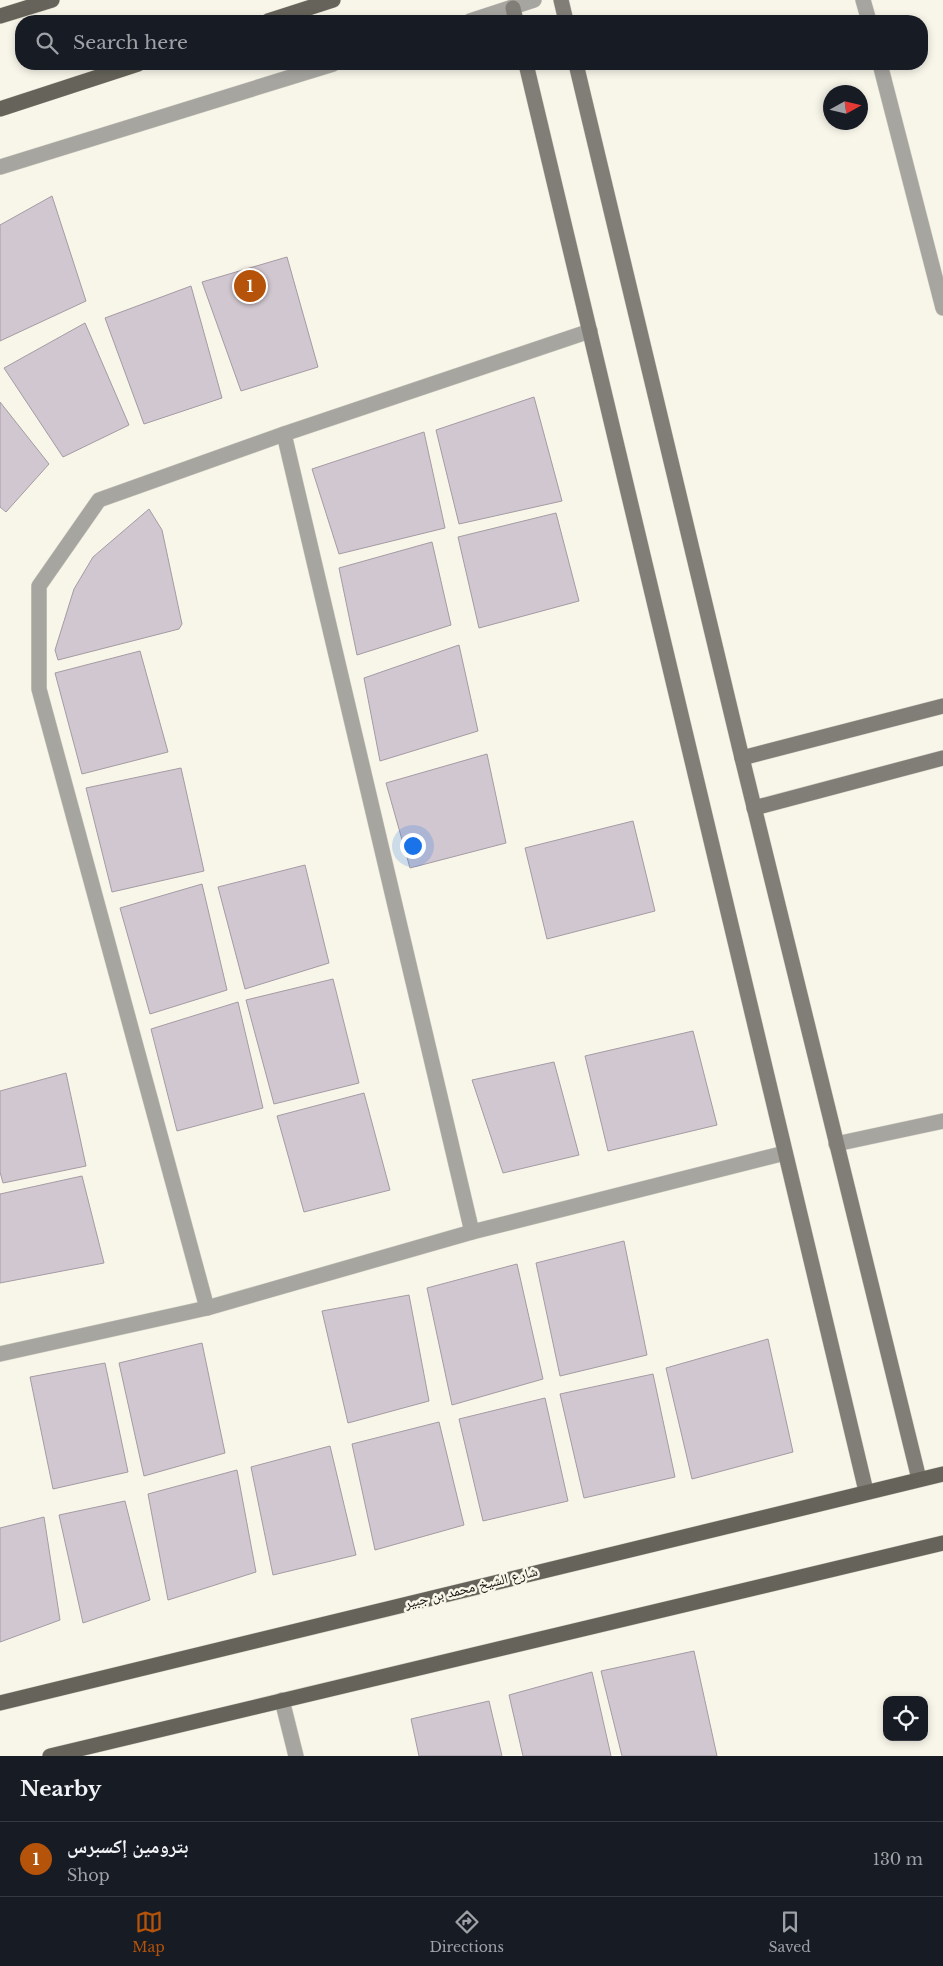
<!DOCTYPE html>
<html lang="en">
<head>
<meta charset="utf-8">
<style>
	body { margin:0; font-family:"Libre Baskerville","Noto Naskh Arabic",serif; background:#20242c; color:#f1f3f6 }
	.controls { position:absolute; right:15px; bottom:15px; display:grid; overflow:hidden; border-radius:10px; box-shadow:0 2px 8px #0003 }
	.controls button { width:45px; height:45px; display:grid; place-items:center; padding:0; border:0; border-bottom:1px solid #363941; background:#171b24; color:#f1f3f6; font:25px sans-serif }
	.compass { position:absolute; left:823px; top:85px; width:45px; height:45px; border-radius:50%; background:#171b24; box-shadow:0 2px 8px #0003; rotate:82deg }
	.you { position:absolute; left:412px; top:845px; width:18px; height:18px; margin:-12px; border:4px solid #fff; border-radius:50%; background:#1a73e8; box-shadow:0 0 0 8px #1a73e833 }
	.badge { display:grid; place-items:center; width:32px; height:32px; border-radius:50%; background:#b45309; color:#fff; font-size:16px; font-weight:700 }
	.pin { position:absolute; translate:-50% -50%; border:2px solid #fff; box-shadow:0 1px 5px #0006 }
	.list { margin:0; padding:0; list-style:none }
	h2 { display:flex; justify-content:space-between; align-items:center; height:65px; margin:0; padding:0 20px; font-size:21px }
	h2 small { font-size:16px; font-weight:400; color:#9ea1a6 }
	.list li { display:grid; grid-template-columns:32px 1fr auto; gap:15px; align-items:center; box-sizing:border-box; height:75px; padding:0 20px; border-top:1px solid #363941 }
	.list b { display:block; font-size:19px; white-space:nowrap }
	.list p { margin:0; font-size:16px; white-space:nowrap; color:#9ea1a6 }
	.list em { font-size:16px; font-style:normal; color:#9ea1a6 }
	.icon { flex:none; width:28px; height:28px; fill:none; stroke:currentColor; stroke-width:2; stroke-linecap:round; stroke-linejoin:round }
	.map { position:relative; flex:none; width:943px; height:1756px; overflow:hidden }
	.search { position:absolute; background:#171b24; box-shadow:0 2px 8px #0003; left:15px; right:15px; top:15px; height:55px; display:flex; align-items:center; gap:12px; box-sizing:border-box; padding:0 18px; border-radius:20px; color:#9ea1a6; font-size:19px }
	.sheet { height:140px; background:#171b24 }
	nav { display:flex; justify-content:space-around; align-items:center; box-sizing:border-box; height:70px; border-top:1px solid #363941; background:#171b24; font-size:14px; color:#9ea1a6 }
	nav a { display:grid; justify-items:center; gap:2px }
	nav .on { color:#b45309 }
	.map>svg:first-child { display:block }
</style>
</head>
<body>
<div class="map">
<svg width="943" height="1756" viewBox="0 0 943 1756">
	<rect width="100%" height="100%" fill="#f8f5e9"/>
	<g fill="#d1c7d0" stroke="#a49ba4">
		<path d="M52,196L86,301L0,341V225Z"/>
		<path d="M287,257L318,367L241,391L202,282Z"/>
		<path d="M191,286L222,398L144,424L105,318Z"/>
		<path d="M85,323L129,425L63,457L4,368Z"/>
		<path d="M534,397L562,501L459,524L436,430Z"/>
		<path d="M0,402L49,464L6,512L0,507Z"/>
		<path d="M424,432L445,528L339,554L312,469Z"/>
		<path d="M149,509L162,530L182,624L179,629L58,660L55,650L74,589L93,557Z"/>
		<path d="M556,513L579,601L479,628L458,537Z"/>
		<path d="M432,542L451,625L357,655L339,568Z"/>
		<path d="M459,645L478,731L380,761L364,678Z"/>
		<path d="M140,651L168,752L82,774L55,673Z"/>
		<path d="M487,754L506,843L410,868L386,783Z"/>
		<path d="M181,768L204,871L112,892L86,788Z"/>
		<path d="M633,821L655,911L547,939L525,848Z"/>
		<path d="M305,865L329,963L245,989L218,887Z"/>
		<path d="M202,884L227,990L150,1014L120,908Z"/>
		<path d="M333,979L359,1083L274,1104L246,1000Z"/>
		<path d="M238,1002L263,1108L177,1131L151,1029Z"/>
		<path d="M693,1031L717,1125L608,1151L585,1056Z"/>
		<path d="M554,1062L579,1155L503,1173L472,1080Z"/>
		<path d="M66,1073L86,1166L3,1183L0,1172V1091Z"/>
		<path d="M364,1093L390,1190L304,1212L277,1116Z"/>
		<path d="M82,1176L104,1263L0,1283V1194Z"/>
		<path d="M624,1241L647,1355L560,1376L536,1263Z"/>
		<path d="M517,1264L543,1379L452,1405L427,1288Z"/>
		<path d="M409,1295L429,1401L348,1423L322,1311Z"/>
		<path d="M768,1339L793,1452L692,1479L666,1368Z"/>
		<path d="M202,1343L225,1453L144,1476L119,1363Z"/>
		<path d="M105,1363L128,1472L53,1489L30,1377Z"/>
		<path d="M653,1374L675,1477L584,1498L560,1394Z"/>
		<path d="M545,1398L568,1501L483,1521L459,1419Z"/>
		<path d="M439,1422L464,1525L375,1550L352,1444Z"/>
		<path d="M330,1446L356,1555L273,1575L251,1467Z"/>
		<path d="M237,1470L256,1572L168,1600L148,1494Z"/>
		<path d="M125,1501L150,1600L83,1623L59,1515Z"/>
		<path d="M44,1517L60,1620L0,1642V1528Z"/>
		<path d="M694,1651L717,1756H622L601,1671Z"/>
		<path d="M592,1672L611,1756H523L509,1695Z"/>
		<path d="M489,1701L502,1756H419L411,1719Z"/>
	</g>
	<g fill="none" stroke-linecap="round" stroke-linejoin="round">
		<defs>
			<g id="street">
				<path d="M863,0L869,21"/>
				<path d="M470,21L534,0"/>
				<path d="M880,64L943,308"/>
				<path d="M0,167L333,64"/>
				<path d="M284,434L472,1232"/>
				<path d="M836,1144L943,1121"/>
				<path d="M207,1308L39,689V586L99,500L284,434L590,331"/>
				<path d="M0,1354L207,1308L472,1232L785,1153"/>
				<path d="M282,1700L296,1756"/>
			</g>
			<g id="secondary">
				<path d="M561,0L566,21"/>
				<path d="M513,8L516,21"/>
				<path d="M526,64L866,1491"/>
				<path d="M576,64L742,758L919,1479"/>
				<path d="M742,758L943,706"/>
				<path d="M754,808L943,758"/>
			</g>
			<g id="primary">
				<path d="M0,16L52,0"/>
				<path d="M268,21L333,0"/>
				<path d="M0,109L138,64"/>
				<path d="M0,1703L943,1474"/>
				<path d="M50,1756L943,1543"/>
			</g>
		</defs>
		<use href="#street" stroke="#d2d0c5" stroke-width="16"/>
		<use href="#secondary" stroke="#d2d0c5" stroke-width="16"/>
		<use href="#primary" stroke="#d2d0c5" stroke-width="16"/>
		<use href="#street" stroke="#a6a5a0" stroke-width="15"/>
		<use href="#secondary" stroke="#807e77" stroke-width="15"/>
		<use href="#primary" stroke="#65635a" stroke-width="15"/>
	</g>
	<g text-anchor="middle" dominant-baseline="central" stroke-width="5" stroke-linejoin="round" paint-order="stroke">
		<g font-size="14" fill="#0d0c08" stroke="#f8f5e9">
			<text transform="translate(471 1587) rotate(-14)">شارع الشيخ محمد بن جبير</text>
		</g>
	</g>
</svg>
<div class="controls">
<button><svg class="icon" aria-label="locate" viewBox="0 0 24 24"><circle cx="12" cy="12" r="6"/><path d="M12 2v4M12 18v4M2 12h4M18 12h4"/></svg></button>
</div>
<svg class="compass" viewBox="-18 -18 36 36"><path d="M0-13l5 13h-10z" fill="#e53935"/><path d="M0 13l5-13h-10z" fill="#9ea1a6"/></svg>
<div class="you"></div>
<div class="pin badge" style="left:250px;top:286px">1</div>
<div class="search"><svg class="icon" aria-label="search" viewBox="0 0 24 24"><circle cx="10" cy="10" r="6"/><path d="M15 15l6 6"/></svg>Search here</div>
</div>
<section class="sheet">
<h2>Nearby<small></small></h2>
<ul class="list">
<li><span class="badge">1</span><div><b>بترومين إكسبرس</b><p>Shop</p></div><em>130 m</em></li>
</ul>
</section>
<nav>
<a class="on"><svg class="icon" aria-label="map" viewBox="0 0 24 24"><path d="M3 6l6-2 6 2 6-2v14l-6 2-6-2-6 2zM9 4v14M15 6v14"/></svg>Map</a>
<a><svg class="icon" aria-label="directions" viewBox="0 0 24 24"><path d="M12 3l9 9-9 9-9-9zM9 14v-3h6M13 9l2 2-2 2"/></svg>Directions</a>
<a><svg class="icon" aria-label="saved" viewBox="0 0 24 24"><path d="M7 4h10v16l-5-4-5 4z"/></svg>Saved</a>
</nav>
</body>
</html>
